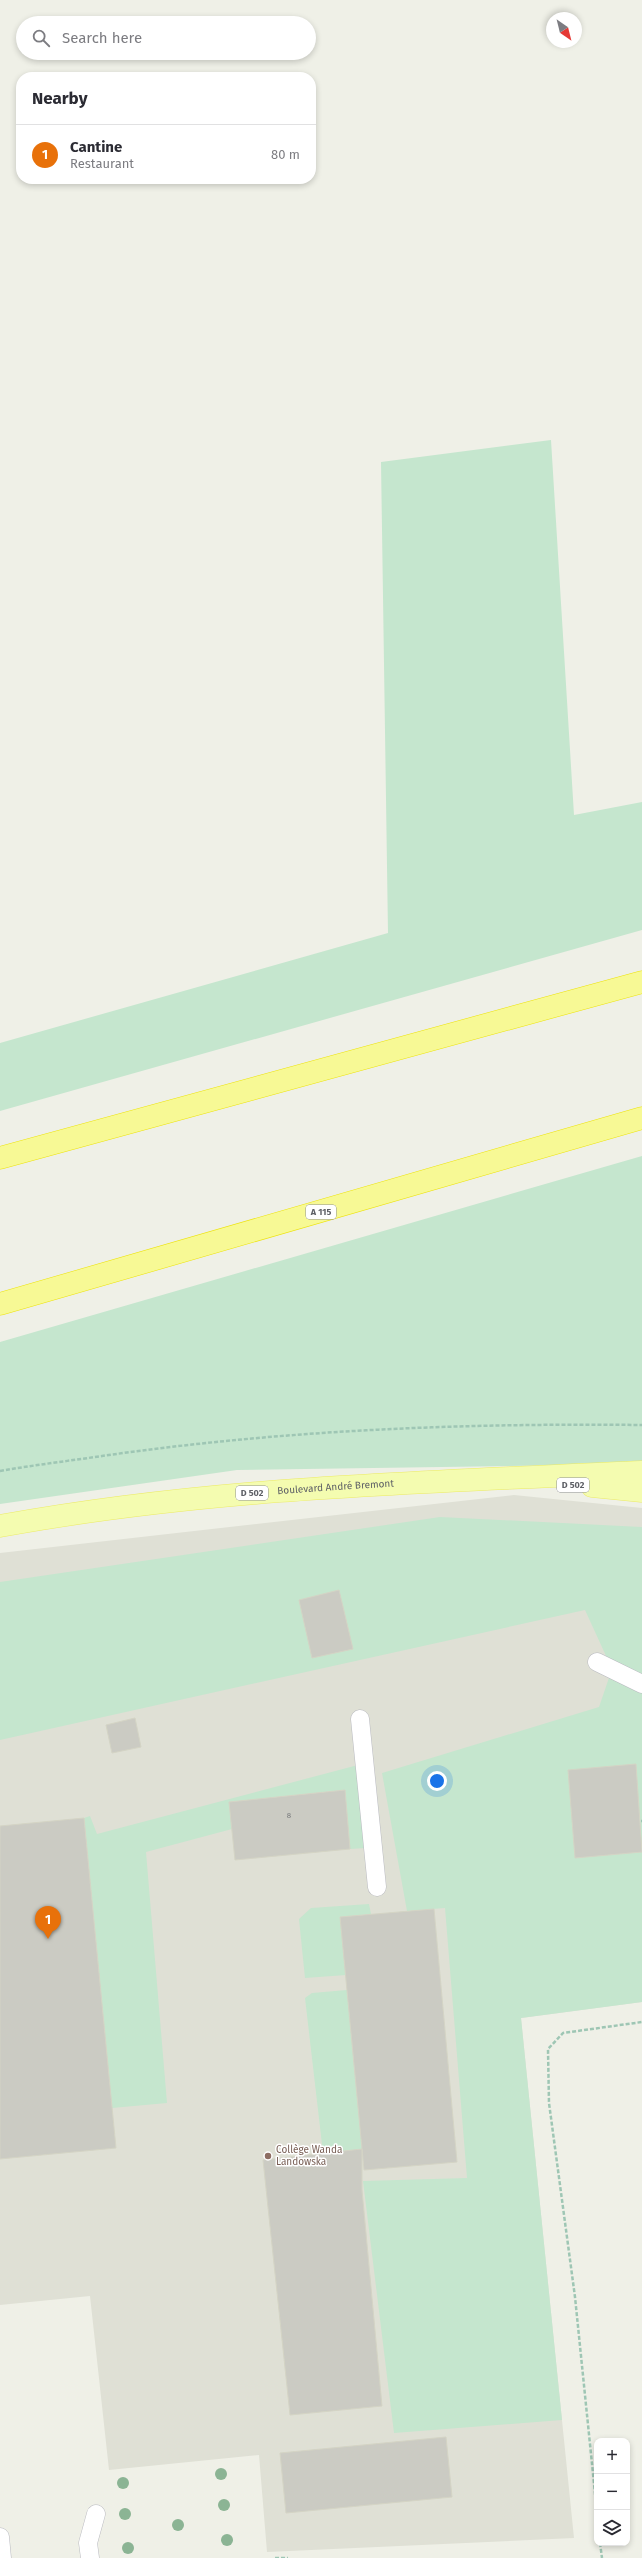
<!DOCTYPE html>
<html lang="en">
<head>
<meta charset="utf-8">
<style>
	body { margin:0; font-family:"Fira Sans",sans-serif; background:#f2f2f3; color:#2b2b33 }
	.controls { position:absolute; right:12px; bottom:12px; display:grid; overflow:hidden; border-radius:8px; box-shadow:0 2px 6px #0003 }
	.controls button { width:36px; height:36px; display:grid; place-items:center; padding:0; border:0; border-bottom:1px solid #e1e1e2; background:#fff; color:#2b2b33; font:20px sans-serif }
	.compass { position:absolute; left:546px; top:12px; width:36px; height:36px; border-radius:50%; background:#fff; box-shadow:0 2px 6px #0003; rotate:145deg }
	.you { position:absolute; left:437px; top:1781px; width:14px; height:14px; margin:-10px; border:3px solid #fff; border-radius:50%; background:#1a73e8; box-shadow:0 0 0 6px #1a73e833 }
	.badge { display:grid; place-items:center; width:26px; height:26px; border-radius:50%; background:#db2777; color:#fff; font-size:13px; font-weight:700 }
	.pin { position:absolute; translate:-50% -33px; filter:drop-shadow(0 1px 2px #0008) }
	.pin::after { content:''; position:absolute; top:21px; width:14px; height:12px; background:inherit; clip-path:polygon(0 0,100% 0,50% 100%) }
	.list { margin:0; padding:0; list-style:none }
	h2 { display:flex; justify-content:space-between; align-items:center; height:52px; margin:0; padding:0 16px; font-size:17px }
	h2 small { font-size:13px; font-weight:400; color:#7c7c81 }
	.list li { display:grid; grid-template-columns:26px 1fr auto; gap:12px; align-items:center; box-sizing:border-box; height:60px; padding:0 16px; border-top:1px solid #e1e1e2 }
	.list b { display:block; font-size:15px; white-space:nowrap }
	.list p { margin:0; font-size:13px; white-space:nowrap; color:#7c7c81 }
	.list em { font-size:13px; font-style:normal; color:#7c7c81 }
	.icon { flex:none; width:22px; height:22px; fill:none; stroke:currentColor; stroke-width:2; stroke-linecap:round; stroke-linejoin:round }
	.map { position:relative; flex:none; width:642px; height:2558px; overflow:hidden }
	.search { position:absolute; background:#fff; box-shadow:0 2px 6px #0003; left:16px; top:16px; width:300px; height:44px; display:flex; align-items:center; gap:10px; box-sizing:border-box; padding:0 14px; border-radius:22px; color:#7c7c81; font-size:15px }
	.panel { position:absolute; background:#fff; box-shadow:0 2px 6px #0003; left:16px; top:72px; width:300px; height:112px; border-radius:16px }
	.map>svg:first-child { display:block }
</style>
</head>
<body>
<div class="map">
<svg width="642" height="2558" viewBox="0 0 642 2558">
	<rect width="100%" height="100%" fill="#eff0e7"/>
	<path fill="#dfe0d5" d="M514,1495L642,1508V2002L521,2018L574,2538L267,2552L259,2455L109,2470L90,2296L0,2305V1553Z"/>
	<g fill="#c5e6ce">
		<path d="M551,440L574,815L642,802V930L0,1111V1043L388,933L381,462Z"/>
		<path d="M642,1156V1464L237,1470L0,1504V1342Z"/>
		<path d="M440,1517L642,1527V2002L521,2018L562,2420L394,2433L363,2181L467,2178L445,1908L407,1911L382,1773L599,1707L612,1669L585,1610L0,1740V1582Z"/>
		<path d="M358,1765L366,1848L350,1849L345,1790L229,1802L232,1829L146,1852L167,2103L112,2108L84,1818L90,1816L97,1834Z"/>
		<path d="M369,1904L371,1914L340,1917L346,1975L305,1978L299,1919L311,1908Z"/>
		<path d="M347,1990L362,2149L323,2153L305,1998L312,1993Z"/>
	</g>
	<g fill="#cbcbc3" stroke="#d4d4c5">
		<path d="M339,1590L353,1649L312,1658L299,1600Z"/>
		<path d="M135,1718L141,1747L112,1753L106,1725Z"/>
		<path d="M636,1764L642,1852L575,1858L568,1770Z"/>
		<path d="M345,1790L350,1849L235,1860L229,1802Z"/>
		<path d="M84,1818L116,2148L0,2159V1826Z"/>
		<path d="M434,1909L457,2162L364,2170L340,1917Z"/>
		<path d="M362,2149V2190L382,2406L290,2415L263,2160Z"/>
		<path d="M446,2437L452,2497L286,2513L280,2453Z"/>
	</g>
	<g fill="none" stroke-linecap="round" stroke-linejoin="round">
		<defs>
			<g id="lane">
				<path d="M597,1662L642,1684"/>
				<path d="M360,1719L377,1887"/>
				<path d="M0,2537L2,2558"/>
				<path d="M90,2558L88,2543L96,2514"/>
			</g>
			<g id="primary">
				<path d="M592,1486L642,1491"/>
				<path id="s1" d="M0,1526C212,1487 427,1482 642,1472"/>
			</g>
			<g id="highway">
				<path d="M0,1158L642,982"/>
				<path d="M0,1304L642,1118"/>
			</g>
		</defs>
		<use href="#lane" stroke="#b9bac0" stroke-width="19"/>
		<use href="#primary" stroke="#eceb64" stroke-width="23"/>
		<use href="#highway" stroke="#ede309" stroke-width="23"/>
		<g stroke="#9ec6b4" stroke-width="2.5" stroke-dasharray="4 2" stroke-linecap="butt">
			<path d="M0,1471C34,1465 68,1461 102,1456C282,1430 461,1423 642,1425"/>
			<path d="M641,1821H642"/>
			<path d="M597,2513L575,2297L549,2103L548,2049L563,2033L642,2022"/>
			<path d="M600,2543L602,2558"/>
			<path d="M275,2558H288"/>
		</g>
		<use href="#lane" stroke="#fff" stroke-width="18"/>
		<use href="#primary" stroke="#f4fcb0" stroke-width="22"/>
		<use href="#highway" stroke="#f7f995" stroke-width="22"/>
	</g>
	<g fill="#8bb494">
		<circle cx="221" cy="2474" r="6"/>
		<circle cx="123" cy="2483" r="6"/>
		<circle cx="224" cy="2505" r="6"/>
		<circle cx="125" cy="2514" r="6"/>
		<circle cx="178" cy="2525" r="6"/>
		<circle cx="227" cy="2540" r="6"/>
		<circle cx="128" cy="2548" r="6"/>
	</g>
	<circle fill="#8d6e63" stroke="#fff" stroke-width="1.5" cx="268" cy="2156" r="4"/>
	<g text-anchor="middle" dominant-baseline="central" stroke-width="3" stroke-linejoin="round" paint-order="stroke">
		<g font-size="8" fill="#797b7d">
			<text x="289" y="1815">8</text>
		</g>
		<g fill="#fff" stroke="#8e9094" stroke-width="1">
			<rect x="306" y="1205" width="30" height="14" rx="3"/>
			<rect x="557" y="1478" width="32" height="14" rx="3"/>
			<rect x="236" y="1486" width="32" height="14" rx="3"/>
		</g>
		<g font-size="9" font-weight="bold" fill="#5e6066">
			<text x="321" y="1212">A 115</text>
			<text x="573" y="1485">D 502</text>
			<text x="252" y="1493">D 502</text>
		</g>
		<g font-size="10" fill="#5e6066" stroke="#fff">
			<text stroke="none"><textPath href="#s1" startOffset="338">Boulevard André Bremont</textPath></text>
		</g>
		<g font-size="10" fill="#785e54" stroke="#fff" text-anchor="start">
			<text x="276" y="2150">Collège Wanda<tspan x="276" dy="12">Landowska</tspan></text>
		</g>
	</g>
</svg>
<div class="controls">
<button>+</button>
<button>−</button>
<button><svg class="icon" aria-label="layers" viewBox="0 0 24 24"><path d="M12 4l9 5-9 5-9-5zM3 14l9 5 9-5"/></svg></button>
</div>
<svg class="compass" viewBox="-18 -18 36 36"><path d="M0-13l5 13h-10z" fill="#e53935"/><path d="M0 13l5-13h-10z" fill="#7c7c81"/></svg>
<div class="you"></div>
<div class="pin badge" style="left:48px;top:1939px;background:#e8710a">1</div>
<div class="search"><svg class="icon" aria-label="search" viewBox="0 0 24 24"><circle cx="10" cy="10" r="6"/><path d="M15 15l6 6"/></svg>Search here</div>
<section class="panel">
<h2>Nearby<small></small></h2>
<ul class="list">
<li><span class="badge" style="background:#e8710a">1</span><div><b>Cantine</b><p>Restaurant</p></div><em>80 m</em></li>
</ul>
</section>
</div>
</body>
</html>
